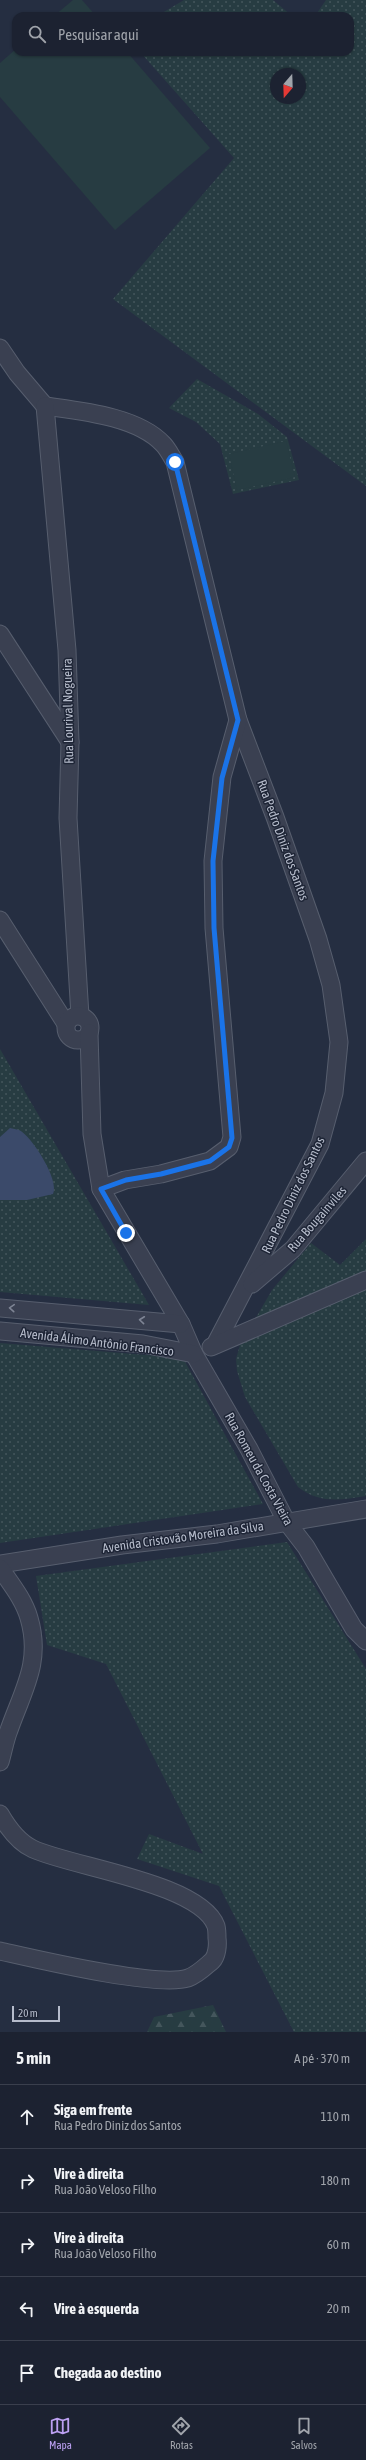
<!DOCTYPE html>
<html lang="pt">
<head>
<meta charset="utf-8">
<style>
	body { margin:0; font-family:"Asap Condensed",sans-serif; background:#292f3d; color:#f1f3f6 }
	.compass { position:absolute; left:270px; top:68px; width:36px; height:36px; border-radius:50%; background:#1c2231; box-shadow:0 1px 3px #0004; rotate:199deg }
	.scale { position:absolute; left:12px; bottom:10px; width:48px; box-sizing:border-box; padding-left:4px; border:2px solid #b6bccb; border-top:0; font-size:11px; line-height:14px; white-space:nowrap; color:#b6bccb; -webkit-text-stroke:3px #1e2536; paint-order:stroke }
	.stop { position:absolute; width:12px; height:12px; margin:-9px; border:3px solid #1a73e8; border-radius:50%; background:#fff }
	.stop.end { background:#1a73e8; border-color:#fff; box-shadow:0 1px 4px #0008 }
	.list { margin:0; padding:0; list-style:none }
	h2 { display:flex; justify-content:space-between; align-items:center; height:52px; margin:0; padding:0 16px; font-size:17px }
	h2 small { font-size:13px; font-weight:400; color:#a0a4ab }
	.list li { display:grid; grid-template-columns:26px 1fr auto; gap:12px; align-items:center; box-sizing:border-box; height:64px; padding:0 16px; border-top:1px solid #3a3f4d }
	.list b { display:block; font-size:15px; white-space:nowrap }
	.list p { margin:0; font-size:13px; white-space:nowrap; color:#a0a4ab }
	.list em { font-size:13px; font-style:normal; color:#a0a4ab }
	.icon { flex:none; width:22px; height:22px; fill:none; stroke:currentColor; stroke-width:2; stroke-linecap:round; stroke-linejoin:round }
	.map { position:relative; flex:none; width:366px; height:2032px; overflow:hidden }
	.search { position:absolute; background:#1c2231; box-shadow:0 1px 3px #0004; left:12px; right:12px; top:12px; height:44px; display:flex; align-items:center; gap:10px; box-sizing:border-box; padding:0 14px; border-radius:12px; color:#a0a4ab; font-size:15px }
	.sheet { height:372px; background:#1c2231 }
	nav { display:flex; justify-content:space-around; align-items:center; box-sizing:border-box; height:56px; border-top:1px solid #3a3f4d; background:#1c2231; font-size:11px; color:#a0a4ab }
	nav a { display:grid; justify-items:center; gap:2px }
	nav .on { color:#bca0f2 }
	.map>svg:first-child { display:block }
</style>
</head>
<body>
<div class="map">
<svg width="366" height="2032" viewBox="0 0 366 2032">
	<defs>
		<pattern id="grass-dots" width="8" height="8" patternUnits="userSpaceOnUse"><rect width="8" height="8" fill="#273c42"/><path d="M2 2h.1M6 6h.1" fill="none" stroke="#44565c" stroke-width="1.8" stroke-linecap="round"/></pattern>
		<pattern id="forest-firs" width="22" height="20" patternUnits="userSpaceOnUse"><rect width="22" height="20" fill="#273c42"/><path d="M5 1l3.5 6h-7zM16 11l3.5 6h-7z" fill="#44565c"/></pattern>
	</defs>
	<rect width="100%" height="100%" fill="#252e41"/>
	<g fill="url(#grass-dots)" fill-rule="evenodd">
		<path d="M184,0H273L292,16H157Z"/>
		<path d="M326,0H366V486L113,299L234,158L140,52H350V16H315ZM276,74H300V98H276Z"/>
		<path d="M197,379L258,414L287,437L299,480L233,494L220,444L196,422L169,408Z"/>
		<path d="M0,1049L149,1305L0,1292Z"/>
		<path d="M366,1239V1496C340,1500 320,1504 298,1487L245,1397L237,1371L236,1359L240,1345L272,1290L311,1243L340,1265Z"/>
		<path d="M0,1343L183,1358L263,1504L0,1543Z"/>
		<path d="M287,1542L366,1669V2032H294L219,1886L137,1859L149,1834L203,1854L106,1664L47,1645L36,1576Z"/>
	</g>
	<path fill="url(#forest-firs)" d="M213,2005L226,2032H147L154,2017Z"/>
	<g fill="#273c42">
		<path d="M73,0H82L96,16H54Z"/>
		<path d="M16,49V52H127L210,148L115,230L0,97V63Z"/>
		<path d="M286,441L295,477L237,490L229,454Z"/>
	</g>
	<path fill="#3b4a6a" d="M10,1128C13,1129 16,1129 19,1130C32,1136 60,1181 53,1194L27,1200H0V1137Z"/>
	<g fill="none" stroke-linecap="round" stroke-linejoin="round">
		<defs>
			<g id="street">
				<path d="M0,348L17,373L45,406"/>
				<path d="M45,406C80,411 137,416 163,444C168,449 171,456 175,462L238,720L275,817L318,939L331,985L339,1042L334,1093L320,1144L215,1345"/>
				<path d="M45,406L67,650L70,742L68,818L80,1016"/>
				<path d="M0,634L70,742"/>
				<path d="M0,920L66,1024"/>
				<circle cx="78" cy="1028" r="12"/>
				<path d="M89,1033L92,1134L101,1189L181,1324L194,1354L249,1449L286,1521L306,1547L354,1629L366,1641"/>
				<path d="M101,1189L125,1180L161,1174L210,1161L229,1147L232,1137L214,928L213,861L222,777L238,720"/>
				<path d="M252,1284L293,1249L366,1161"/>
				<path d="M0,1308L181,1324"/>
				<path d="M0,1331L143,1344L194,1354"/>
				<path d="M211,1347L366,1280"/>
				<path d="M0,1564L122,1545L217,1534L366,1509"/>
				<path d="M0,1568C11,1584 24,1600 29,1618C42,1662 23,1690 9,1730C5,1740 3,1752 0,1762"/>
				<path d="M0,1814C8,1828 18,1842 33,1849C72,1867 200,1883 216,1926C217,1930 217,1934 217,1938C218,1945 217,1956 212,1961C205,1967 197,1975 188,1978C157,1988 36,1959 0,1951"/>
			</g>
		</defs>
		<use href="#street" stroke="#575e6e" stroke-width="19"/>
		<use href="#street" stroke="#3a4051" stroke-width="17"/>
	</g>
	<defs><path id="oneway-chevron" d="M-2-3.5L2.5 0L-2 3.5" fill="none" stroke-width="1.6" stroke-linecap="round" stroke-linejoin="round"/></defs>
	<g stroke="#7e8494">
		<use href="#oneway-chevron" transform="translate(12 1308) rotate(-176)"/>
		<use href="#oneway-chevron" transform="translate(142 1320) rotate(-174)"/>
	</g>
	<g fill="none" stroke-linecap="round" stroke-linejoin="round">
		<path stroke="#1a73e8" stroke-width="5" d="M126,1233L101,1189L126,1180L161,1174L210,1161L229,1147L232,1138L214,928L213,861L222,778L238,720L175,462"/>
	</g>
	<g text-anchor="middle" dominant-baseline="central" stroke-width="3" stroke-linejoin="round" paint-order="stroke">
		<g font-size="13" fill="#b6bccb" stroke="#1e2536">
			<text transform="translate(68 711) rotate(-91)">Rua Lourival Nogueira</text>
			<text transform="translate(283 840) rotate(70)">Rua Pedro Diniz dos Santos</text>
			<text transform="translate(293 1195) rotate(-64)">Rua Pedro Diniz dos Santos</text>
			<text transform="translate(317 1219) rotate(-49)">Rua Bougainviles</text>
			<text transform="translate(97 1342) rotate(7)">Avenida Álimo Antônio Francisco</text>
			<text transform="translate(259 1469) rotate(61)">Rua Romeu da Costa Vieira</text>
			<text transform="translate(183 1537) rotate(-8)">Avenida Cristovão Moreira da Silva</text>
		</g>
	</g>
</svg>
<svg class="compass" viewBox="-18 -18 36 36"><path d="M0-13l5 13h-10z" fill="#e53935"/><path d="M0 13l5-13h-10z" fill="#a0a4ab"/></svg>
<div class="scale">20 m</div>
<div class="stop" style="left:175px;top:462px"></div>
<div class="stop end" style="left:126px;top:1233px"></div>
<div class="search"><svg class="icon" aria-label="search" viewBox="0 0 24 24"><circle cx="10" cy="10" r="6"/><path d="M15 15l6 6"/></svg>Pesquisar aqui</div>
</div>
<section class="sheet">
<h2>5 min<small>A pé · 370 m</small></h2>
<ul class="list">
<li><svg class="icon" aria-label="ahead" viewBox="0 0 24 24"><path d="M12 20V5M6 11l6-6 6 6"/></svg><div><b>Siga em frente</b><p>Rua Pedro Diniz dos Santos</p></div><em>110 m</em></li>
<li><svg class="icon" aria-label="right" viewBox="0 0 24 24"><path d="M7 20v-9h11M14 6l5 5-5 5"/></svg><div><b>Vire à direita</b><p>Rua João Veloso Filho</p></div><em>180 m</em></li>
<li><svg class="icon" aria-label="right" viewBox="0 0 24 24"><path d="M7 20v-9h11M14 6l5 5-5 5"/></svg><div><b>Vire à direita</b><p>Rua João Veloso Filho</p></div><em>60 m</em></li>
<li><svg class="icon" aria-label="left" viewBox="0 0 24 24"><path d="M17 20v-9H6M10 6l-5 5 5 5"/></svg><div><b>Vire à esquerda</b></div><em>20 m</em></li>
<li><svg class="icon" aria-label="arrive" viewBox="0 0 24 24"><path d="M6 21V4h12l-3 4 3 4H6"/></svg><div><b>Chegada ao destino</b></div></li>
</ul>
</section>
<nav>
<a class="on"><svg class="icon" aria-label="map" viewBox="0 0 24 24"><path d="M3 6l6-2 6 2 6-2v14l-6 2-6-2-6 2zM9 4v14M15 6v14"/></svg>Mapa</a>
<a><svg class="icon" aria-label="directions" viewBox="0 0 24 24"><path d="M12 3l9 9-9 9-9-9zM9 14v-3h6M13 9l2 2-2 2"/></svg>Rotas</a>
<a><svg class="icon" aria-label="saved" viewBox="0 0 24 24"><path d="M7 4h10v16l-5-4-5 4z"/></svg>Salvos</a>
</nav>
</body>
</html>
